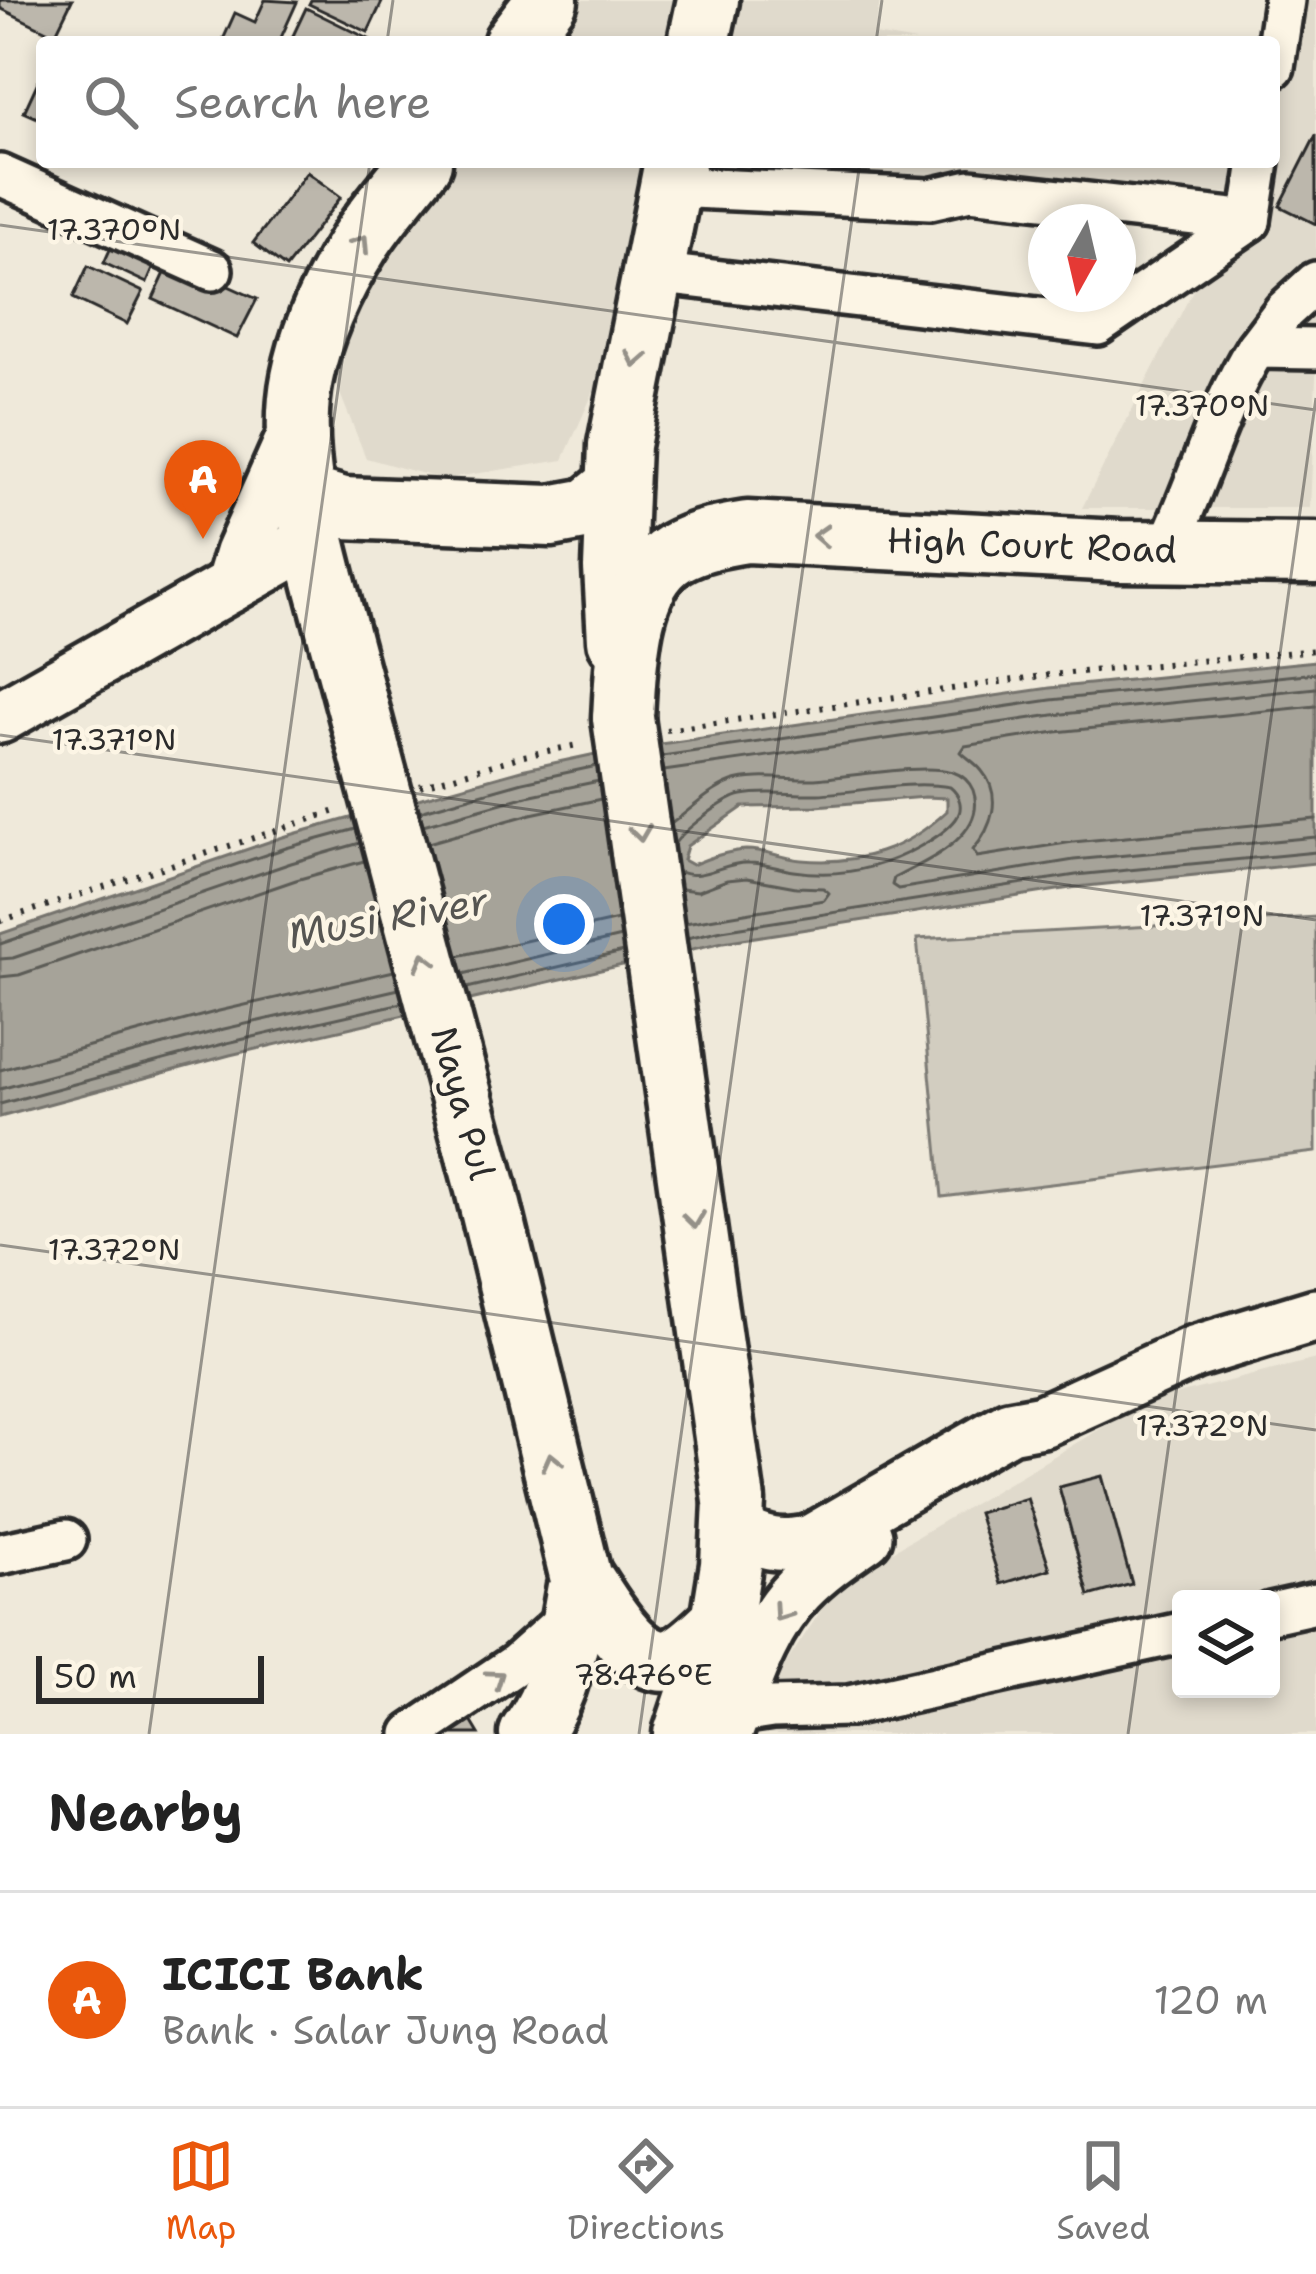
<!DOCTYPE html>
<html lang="en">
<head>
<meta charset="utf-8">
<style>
	body { margin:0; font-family:"Shantell Sans",sans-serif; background:#f6f6f6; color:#222 }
	.controls { position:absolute; right:36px; bottom:36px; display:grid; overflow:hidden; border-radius:12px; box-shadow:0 6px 18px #0003 }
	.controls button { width:108px; height:108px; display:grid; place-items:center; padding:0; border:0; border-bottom:3px solid #e0e0e0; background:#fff; color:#222; font:60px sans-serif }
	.compass { position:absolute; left:1028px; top:204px; width:108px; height:108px; border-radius:50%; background:#fff; box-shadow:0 6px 18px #0003; rotate:188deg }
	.scale { position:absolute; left:36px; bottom:30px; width:228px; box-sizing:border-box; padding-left:12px; border:6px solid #2b2b2b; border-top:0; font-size:33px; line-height:42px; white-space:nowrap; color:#2b2b2b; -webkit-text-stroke:9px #fcf5e5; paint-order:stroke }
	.you { position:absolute; left:564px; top:924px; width:42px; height:42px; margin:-30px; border:9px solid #fff; border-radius:50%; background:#1a73e8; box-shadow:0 0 0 18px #1a73e833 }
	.badge { display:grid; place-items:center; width:78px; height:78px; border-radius:50%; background:#ea580c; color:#fff; font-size:39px; font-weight:700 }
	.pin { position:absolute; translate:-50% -99px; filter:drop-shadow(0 3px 6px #0008) }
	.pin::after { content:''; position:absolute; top:63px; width:42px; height:36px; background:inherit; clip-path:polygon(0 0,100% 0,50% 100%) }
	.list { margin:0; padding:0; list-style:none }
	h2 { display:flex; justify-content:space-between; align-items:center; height:156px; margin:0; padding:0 48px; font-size:51px }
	h2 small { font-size:39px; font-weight:400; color:#767676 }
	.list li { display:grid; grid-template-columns:78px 1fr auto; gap:36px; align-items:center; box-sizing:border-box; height:216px; padding:0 48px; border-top:3px solid #e0e0e0 }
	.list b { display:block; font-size:45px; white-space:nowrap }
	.list p { margin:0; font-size:39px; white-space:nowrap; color:#767676 }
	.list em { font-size:39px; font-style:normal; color:#767676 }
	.icon { flex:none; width:66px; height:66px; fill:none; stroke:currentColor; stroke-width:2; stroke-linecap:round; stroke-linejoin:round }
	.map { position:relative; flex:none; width:1316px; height:1734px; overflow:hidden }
	.search { position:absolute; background:#fff; box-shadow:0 6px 18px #0003; left:36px; right:36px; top:36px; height:132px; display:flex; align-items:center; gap:30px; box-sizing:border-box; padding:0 42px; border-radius:12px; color:#767676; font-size:45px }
	.sheet { height:372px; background:#fff }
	nav { display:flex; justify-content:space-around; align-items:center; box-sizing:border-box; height:168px; border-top:3px solid #e0e0e0; background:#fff; font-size:33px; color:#767676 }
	nav a { display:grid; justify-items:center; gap:6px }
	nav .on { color:#ea580c }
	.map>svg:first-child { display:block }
</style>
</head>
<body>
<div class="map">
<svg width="1316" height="1734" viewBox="0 0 1316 1734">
	<rect width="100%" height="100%" fill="#efe9da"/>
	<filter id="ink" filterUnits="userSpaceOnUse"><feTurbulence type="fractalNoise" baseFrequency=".00833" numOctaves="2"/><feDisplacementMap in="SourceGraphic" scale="24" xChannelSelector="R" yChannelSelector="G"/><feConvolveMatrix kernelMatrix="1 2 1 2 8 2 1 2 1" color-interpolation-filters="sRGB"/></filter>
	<g filter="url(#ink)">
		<g fill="#e0dacc" fill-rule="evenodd">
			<path d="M579,0H673L665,42H546Z"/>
			<path d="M737,0H880L875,35L916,42H728Z"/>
			<path d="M1268,0H1316V377L1310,508H1082L1242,194L926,176L889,190L718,175L703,162H1274V42Z"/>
			<path d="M451,162H640L596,386L563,460L442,479L366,458L333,376L363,274Z"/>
			<path d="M1316,1359V1734H739L840,1582L1146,1402ZM1181,1599H1271V1689H1181Z"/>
		</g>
		<path fill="#d2cdc0" stroke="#7e7c76" stroke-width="3" d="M1316,917V1152L942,1197L917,939Z"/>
		<path fill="#a6a399" stroke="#75736d" stroke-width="3" fill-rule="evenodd" d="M1316,661V863L1077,887L723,942L230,1055L0,1117V934L283,837L521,770L605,752L1050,688ZM925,797L947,798V811C905,850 860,865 802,860C783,858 765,850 746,850C727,851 709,858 692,865L683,860L687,846L743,807L816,806Z"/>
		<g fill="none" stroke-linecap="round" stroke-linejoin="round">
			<g stroke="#5c5b57" stroke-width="3">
				<path d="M1316,706L1056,732L965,746L961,752C967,758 976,763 982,771C1003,796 992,828 973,850L977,857L1073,842L1316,819"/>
				<path d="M662,756L1051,700L1316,673"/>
				<path d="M664,771L1053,715L1316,688"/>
				<path d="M420,811L523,782L597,766"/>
				<path d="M671,824C690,810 710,790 732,782C753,774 791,780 815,779C849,777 924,763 953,772C962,775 969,781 973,790C989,835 925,862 894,878L892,885L898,889L1074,860L1316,837"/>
				<path d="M423,825L527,796L599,781"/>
				<path d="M428,843L531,814L601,799"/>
				<path d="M674,845C682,831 725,798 742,795C765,790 794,795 818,794C861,792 907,780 950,787C960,795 964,808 956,819C947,831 932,840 919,847C880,869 839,878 794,871C779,869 764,863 749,863C724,861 701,883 678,871"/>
				<path d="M681,889L698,891L727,880L747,878L796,887L823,888L829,893L824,900L685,923"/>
				<path d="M687,938L722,930L1076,875L1316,852"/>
				<path d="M0,944L286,848L356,829"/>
				<path d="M458,956L618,920"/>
				<path d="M0,959L13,958L291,863L360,843"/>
				<path d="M463,974L621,937"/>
				<path d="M0,977L19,975L296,880L364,861"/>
				<path d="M467,988L623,952"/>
				<path d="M0,1070L219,1011L394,971"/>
				<path d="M0,1089L224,1029L399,989"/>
				<path d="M0,1104L227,1043L402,1003"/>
			</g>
		</g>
		<g fill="#bcb7ac" stroke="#2b2b2b" stroke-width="3">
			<path d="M0,0H72L55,35L0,8Z"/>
			<path d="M265,0L297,2L279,42H222L235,13L255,22Z"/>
			<path d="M311,0H383L368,32L309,4Z"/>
			<path d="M306,8L375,42H290Z"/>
			<path d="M42,73V120L24,112Z"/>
			<path d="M1316,135V224L1280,206Z"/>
			<path d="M307,172L341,197L286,268L253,243Z"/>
			<path d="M113,243L156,262L147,283L104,263Z"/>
			<path d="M171,260L257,299L237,338L153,299Z"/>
			<path d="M88,266L143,292L127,324L73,298Z"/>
			<path d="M1102,1476L1132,1584L1089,1596L1059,1487Z"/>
			<path d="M1027,1498L1050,1569L1001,1584L978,1513Z"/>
			<path d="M470,1719L479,1734H445Z"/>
		</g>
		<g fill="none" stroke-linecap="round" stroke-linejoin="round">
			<defs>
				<g id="minor">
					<path d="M1274,67L1284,0"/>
					<path d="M0,175L212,270"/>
					<path d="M670,187L930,199L970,190L1250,221"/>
					<path d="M653,273L1098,325L1250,221L1259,162"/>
					<path d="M1256,348L1284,311L1316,282"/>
					<path d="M1165,552C1198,485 1216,411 1256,348L1316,349"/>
					<path d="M0,1554L66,1540"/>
					<path d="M1271,1613L1316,1603"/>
					<path d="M734,1714L772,1708L849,1706L1181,1633"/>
					<path d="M412,1734L516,1664L573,1613"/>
				</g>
				<g id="major">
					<path d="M231,586L241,553L298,425"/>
					<path d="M0,717L314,539"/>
					<path d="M733,1529C764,1543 777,1549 811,1541L1009,1427L1042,1421L1194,1352L1316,1315"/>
					<path d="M726,1734C745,1684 761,1628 799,1589C819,1568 843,1552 866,1536"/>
				</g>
				<g id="highway">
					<path d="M515,42L547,0"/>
					<path d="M699,42L708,0"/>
					<path d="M306,497L343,508L551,516L589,509L617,486"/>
					<path d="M338,633C318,556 286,458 302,378C311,331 334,283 359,243C377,214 401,188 421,162"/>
					<path d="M618,640L614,568L619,445L675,162"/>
					<path d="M623,718C626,668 626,582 675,553C698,540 722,536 747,532L1119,551L1316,553"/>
					<path d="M580,1575C598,1601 637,1676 676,1658C693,1650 708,1633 722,1621"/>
					<path d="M530,1734C564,1688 570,1630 580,1575"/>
					<path d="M684,1734L722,1621L731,1565L734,1501"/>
				</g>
			</defs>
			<use href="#minor" stroke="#2b2b2b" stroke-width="48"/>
			<use href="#major" stroke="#2b2b2b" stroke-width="60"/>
			<use href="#highway" stroke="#2b2b2b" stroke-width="69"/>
			<g stroke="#2b2b2b" stroke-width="6" stroke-dasharray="3 9" stroke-linecap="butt">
				<path d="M666,730L1049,675L1316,650"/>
				<path d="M420,786L519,757L582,744"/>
				<path d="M0,921L339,810"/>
			</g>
			<use href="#minor" stroke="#fcf5e5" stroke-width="39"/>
			<use href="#major" stroke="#fcf5e5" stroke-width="51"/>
			<use href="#highway" stroke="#fcf5e5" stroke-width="60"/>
			<defs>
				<g id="highway-bridge">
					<path d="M338,633L485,1185L580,1575"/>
					<path d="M623,718L734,1501"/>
				</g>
			</defs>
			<use href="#highway-bridge" stroke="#2b2b2b" stroke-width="69" stroke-linecap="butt"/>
			<use href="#highway-bridge" stroke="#fcf5e5" stroke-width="60"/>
		</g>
		<defs><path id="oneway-chevron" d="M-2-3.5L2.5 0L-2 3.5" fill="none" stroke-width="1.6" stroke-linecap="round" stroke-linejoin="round" transform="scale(3)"/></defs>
		<g stroke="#949088">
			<use href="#oneway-chevron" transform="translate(361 243) rotate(-57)"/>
			<use href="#oneway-chevron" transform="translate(636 359) rotate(101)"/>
			<use href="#oneway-chevron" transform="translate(821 536) rotate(-177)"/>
			<use href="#oneway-chevron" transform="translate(640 833) rotate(82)"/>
			<use href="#oneway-chevron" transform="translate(425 961) rotate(-105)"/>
			<use href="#oneway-chevron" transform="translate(694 1220) rotate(82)"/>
			<use href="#oneway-chevron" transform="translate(552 1461) rotate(-104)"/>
			<use href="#oneway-chevron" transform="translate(781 1613) rotate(125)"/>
			<use href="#oneway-chevron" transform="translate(496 1678) rotate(-35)"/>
		</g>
	</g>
	<path fill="none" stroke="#2b2b2b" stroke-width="3" stroke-opacity="0.45" d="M387,42L393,0M876,42L882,0M0,225L1316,410M0,735L1316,920M0,1245L1316,1430M149,1734L370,162M639,1734L860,162M1128,1734L1316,398"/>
	<g text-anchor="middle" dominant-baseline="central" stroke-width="9" stroke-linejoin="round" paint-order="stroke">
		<g font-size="36" fill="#2b2b2b" stroke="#fcf5e5">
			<text transform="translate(1032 545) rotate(2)">High Court Road</text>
			<text transform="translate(463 1103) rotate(75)">Naya Pul</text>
		</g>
		<g font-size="39" font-style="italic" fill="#565552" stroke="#fcf5e5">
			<text transform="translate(388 917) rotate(-10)">Musi River</text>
		</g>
	</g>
	<g font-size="30" text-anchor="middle" fill="#2b2b2b" stroke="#fcf5e5" stroke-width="9" stroke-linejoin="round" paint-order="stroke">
		<text x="114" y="240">17.370°N</text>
		<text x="1202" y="416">17.370°N</text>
		<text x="114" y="750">17.371°N</text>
		<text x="1202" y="926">17.371°N</text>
		<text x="114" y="1260">17.372°N</text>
		<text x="1202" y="1436">17.372°N</text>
		<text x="643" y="1685">78.476°E</text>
	</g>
</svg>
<div class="controls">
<button><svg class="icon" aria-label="layers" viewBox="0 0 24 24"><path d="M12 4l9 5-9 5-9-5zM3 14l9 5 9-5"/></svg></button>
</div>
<svg class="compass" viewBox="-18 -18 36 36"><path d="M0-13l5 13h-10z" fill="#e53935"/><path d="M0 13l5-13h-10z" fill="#767676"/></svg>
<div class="scale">50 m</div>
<div class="you"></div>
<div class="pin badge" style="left:203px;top:539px">A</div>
<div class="search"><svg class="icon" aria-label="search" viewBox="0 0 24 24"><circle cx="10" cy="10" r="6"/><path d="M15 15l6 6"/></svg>Search here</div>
</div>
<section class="sheet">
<h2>Nearby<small></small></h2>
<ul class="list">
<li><span class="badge">A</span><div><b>ICICI Bank</b><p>Bank · Salar Jung Road</p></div><em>120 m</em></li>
</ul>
</section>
<nav>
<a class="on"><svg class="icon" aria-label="map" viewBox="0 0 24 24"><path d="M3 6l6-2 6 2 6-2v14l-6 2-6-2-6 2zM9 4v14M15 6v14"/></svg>Map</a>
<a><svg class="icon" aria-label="directions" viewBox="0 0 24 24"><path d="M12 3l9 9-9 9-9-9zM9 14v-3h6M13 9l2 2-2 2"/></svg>Directions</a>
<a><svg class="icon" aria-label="saved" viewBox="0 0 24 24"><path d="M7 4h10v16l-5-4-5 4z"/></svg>Saved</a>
</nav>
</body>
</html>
